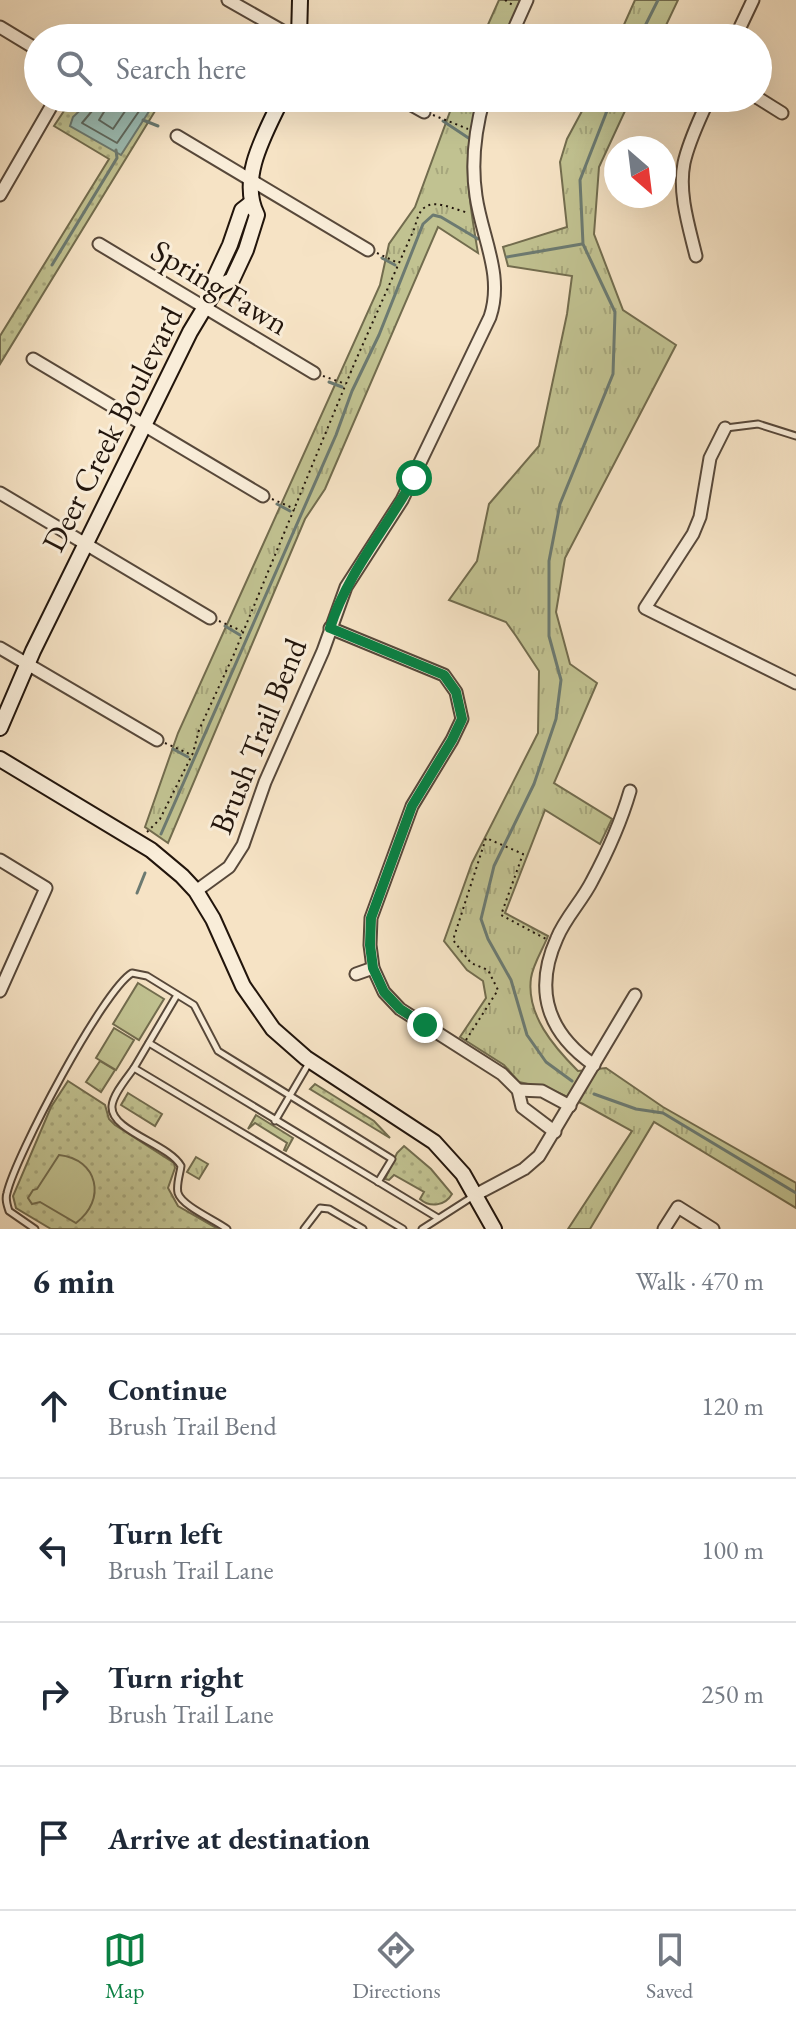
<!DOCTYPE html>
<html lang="en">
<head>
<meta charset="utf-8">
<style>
	body { margin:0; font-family:"EB Garamond",serif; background:#f2f2f3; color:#1f2937 }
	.compass { position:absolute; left:604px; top:136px; width:72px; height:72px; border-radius:50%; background:#fff; box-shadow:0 8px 32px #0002; rotate:152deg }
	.stop { position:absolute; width:24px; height:24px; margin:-18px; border:6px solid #0b8043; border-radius:50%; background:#fff }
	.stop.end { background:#0b8043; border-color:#fff; box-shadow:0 2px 8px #0008 }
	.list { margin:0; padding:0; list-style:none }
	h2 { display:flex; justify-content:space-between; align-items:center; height:104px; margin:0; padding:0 32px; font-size:34px }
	h2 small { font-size:26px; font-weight:400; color:#747a83 }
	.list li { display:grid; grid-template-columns:52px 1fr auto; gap:24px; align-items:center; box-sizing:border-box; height:144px; padding:0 32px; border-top:2px solid #e0e1e3 }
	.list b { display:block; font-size:30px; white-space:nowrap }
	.list p { margin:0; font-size:26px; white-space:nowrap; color:#747a83 }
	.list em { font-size:26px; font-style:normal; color:#747a83 }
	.icon { flex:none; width:44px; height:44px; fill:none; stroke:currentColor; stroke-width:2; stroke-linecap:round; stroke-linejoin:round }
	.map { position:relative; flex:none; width:796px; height:1229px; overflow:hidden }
	.search { position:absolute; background:#fff; box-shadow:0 8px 32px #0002; left:24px; right:24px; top:24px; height:88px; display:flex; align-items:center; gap:20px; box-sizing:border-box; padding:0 28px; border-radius:44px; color:#747a83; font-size:30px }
	.sheet { height:680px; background:#fff }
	nav { display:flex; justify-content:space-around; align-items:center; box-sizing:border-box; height:112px; border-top:2px solid #e0e1e3; background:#fff; font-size:22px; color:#747a83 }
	nav a { display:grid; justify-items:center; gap:4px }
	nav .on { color:#0b8043 }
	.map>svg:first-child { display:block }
</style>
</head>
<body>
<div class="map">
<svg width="796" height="1229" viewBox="0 0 796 1229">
	<defs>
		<pattern id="grass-dots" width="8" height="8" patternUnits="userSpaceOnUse" patternTransform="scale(2)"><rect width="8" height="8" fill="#c1c291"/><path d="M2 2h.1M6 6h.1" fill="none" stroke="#a6a67c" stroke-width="1.8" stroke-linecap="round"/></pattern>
		<pattern id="park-tufts" width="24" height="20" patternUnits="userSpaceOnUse" patternTransform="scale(2)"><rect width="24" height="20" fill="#c1c291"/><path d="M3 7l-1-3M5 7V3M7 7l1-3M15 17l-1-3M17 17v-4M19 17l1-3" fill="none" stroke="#a6a67c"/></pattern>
	</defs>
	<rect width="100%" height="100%" fill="#f6e3c5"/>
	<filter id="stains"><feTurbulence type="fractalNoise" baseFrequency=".0025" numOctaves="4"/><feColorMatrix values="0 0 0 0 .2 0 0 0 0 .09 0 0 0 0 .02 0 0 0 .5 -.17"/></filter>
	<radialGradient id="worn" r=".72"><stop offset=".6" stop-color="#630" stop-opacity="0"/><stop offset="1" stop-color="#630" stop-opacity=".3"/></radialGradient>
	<g fill="url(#grass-dots)" stroke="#726c4e" stroke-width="2">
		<path d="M78,98H163L0,364V336L109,159L54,126L68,105Z"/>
		<path d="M68,1081L105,1105L109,1119L115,1125L174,1163L175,1168L168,1188L178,1206L218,1229H51L16,1208L13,1196L51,1107Z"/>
		<path d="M315,1084L374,1121L390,1138L310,1089Z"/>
		<path d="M128,1093L162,1114L155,1126L121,1105Z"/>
		<path d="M256,1115L293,1138L286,1151L284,1150L287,1143L255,1123L248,1129Z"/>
		<path d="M404,1146L431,1169L452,1194C445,1206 430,1208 420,1199L424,1192L394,1175L389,1180L385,1179L397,1153Z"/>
	</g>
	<g fill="url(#park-tufts)" stroke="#726c4e" stroke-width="2">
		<path d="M499,0H522L506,38H482Z"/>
		<path d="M635,0H678L660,38H618Z"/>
		<path d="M455,98H481C459,149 469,200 478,253L438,227L325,489L305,519L168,843L145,827L178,733L380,285L389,244L415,207Z"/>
		<path d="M589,98H631L599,167L594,234L623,310L676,345L565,558L556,612L570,664L597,683L554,783L612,819L600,844L545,810L505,913L548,936C543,949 533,964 531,978C526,1015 554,1047 578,1071L606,1068L663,1107L796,1183V1208L654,1122L590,1229H568L632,1131L583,1104L550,1089L519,1082L504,1065L460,1037L486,998L483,981L467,970L444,941L472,863L538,733L539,671L516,636L506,622L449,600L477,561L489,504L539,446L567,314L572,276L508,266L503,247L567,227L560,162L567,139Z"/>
		<path d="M100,1061L115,1070L101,1092L86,1082Z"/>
		<path d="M196,1157L208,1164L199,1179L187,1172Z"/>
	</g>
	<g fill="#c1c291" stroke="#726c4e" stroke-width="2">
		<path d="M138,983L164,999L139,1040L113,1024Z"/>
		<path d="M114,1028L134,1040L116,1070L96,1058Z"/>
		<path d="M59,1155C98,1159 107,1200 76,1223L40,1202L32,1204L28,1198L33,1190L37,1189Z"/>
	</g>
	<path fill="#9dbeb5" stroke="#6c7a71" stroke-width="2" d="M93,98H146L155,102L121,155L70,126L73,117Z"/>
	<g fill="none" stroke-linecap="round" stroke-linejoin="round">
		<g stroke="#606a60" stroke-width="2">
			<path d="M98,98L97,105L82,123L117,143L144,104L145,98"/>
			<path d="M108,98L107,107L99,120L113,129L134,98"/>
		</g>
		<g stroke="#6c7a71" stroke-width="3">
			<path d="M639,38L658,0"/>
			<path d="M143,120L158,126"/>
			<path d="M443,121L470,139"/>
			<path d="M507,257L582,244"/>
			<path d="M382,258L395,265"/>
			<path d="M52,265L117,158L116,150"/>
			<path d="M329,382L342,387"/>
			<path d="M277,504L290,511"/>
			<path d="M225,626L240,635"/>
			<path d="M173,749L188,757"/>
			<path d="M161,834L336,435L352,391L379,335L423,224L433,215L441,217L478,239"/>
			<path d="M137,893L145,873"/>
			<path d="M572,1081L546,1062L527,1035L511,980L488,939L481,919L494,866L534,784L556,719L561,680L549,636V561L560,504L613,374L615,312L583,244L580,180L612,98"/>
			<path d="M594,1094L636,1109L663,1113L796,1193"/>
		</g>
		<defs>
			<g id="lane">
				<path d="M726,428L758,424L796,436"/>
				<path d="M149,1043L438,1218"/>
				<path d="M134,1068L177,995"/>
				<path d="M275,1121L309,1063"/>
				<path d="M35,1229L9,1211C7,1205 5,1199 7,1193C15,1157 103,990 132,973L147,976L194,1005L218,1051L392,1159L378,1182"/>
				<path d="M227,1229C215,1220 182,1206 178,1193C176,1185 180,1174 181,1166C169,1144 110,1131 112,1106C113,1094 127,1078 134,1068L403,1229"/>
				<path d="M304,1229L320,1208L329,1209L363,1229"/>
				<path d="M422,1229L472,1197"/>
			</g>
			<g id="street">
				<path d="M228,0L295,38"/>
				<path d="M0,27L38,50"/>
				<path d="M510,38L527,0"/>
				<path d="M735,38L753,0"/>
				<path d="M399,98L424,112"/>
				<path d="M758,98L782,113"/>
				<path d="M177,136L368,250"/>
				<path d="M0,195L56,98"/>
				<path d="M99,244L314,373"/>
				<path d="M696,256C689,227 678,193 684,163C689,140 700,119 709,98"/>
				<path d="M33,359L263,496"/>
				<path d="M725,428L710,458L700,517L693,534L645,608L796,683"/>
				<path d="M0,493L210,618"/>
				<path d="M330,628L444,675L456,692L462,719L452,740L412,806L371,918L370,945L373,968L384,992L400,1009L502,1074L518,1090L522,1107L555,1132"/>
				<path d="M0,648L157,740"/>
				<path d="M0,860L46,888L0,991"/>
				<path d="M196,891L229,867L243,845L265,782L323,651L346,587L402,500L490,317C504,275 482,238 476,196C471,163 475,130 484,98"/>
				<path d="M356,974L373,968"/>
				<path d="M594,1065C548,1033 533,991 557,938C565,918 582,901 592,881C607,853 621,822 630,791"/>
				<path d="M518,1090L542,1091L570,1106"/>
				<path d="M477,1194L524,1169L539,1156L635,995"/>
				<path d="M664,1229L678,1207L713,1229"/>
			</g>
			<g id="secondary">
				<path d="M299,38L300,0"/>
				<path d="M217,287L216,275L230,245L242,210L251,203"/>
				<path d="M0,728L33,651L190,332L217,287L232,280L246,250L257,215C238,178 266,132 282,98"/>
				<path d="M0,759L151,850L182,876L196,891L213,919L243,986L273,1029L306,1058L434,1142L463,1174L494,1229"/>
			</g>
		</defs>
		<use href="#lane" stroke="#57483a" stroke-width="9"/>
		<use href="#street" stroke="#57483a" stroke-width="15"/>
		<use href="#secondary" stroke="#22150c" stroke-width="18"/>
		<g stroke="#22150c" stroke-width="2" stroke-dasharray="2 4" stroke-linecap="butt">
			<path d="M505,0L514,6"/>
			<path d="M433,115L468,129"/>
			<path d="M377,253L396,262"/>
			<path d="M323,376L346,384"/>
			<path d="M272,499L295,509"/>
			<path d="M219,621L242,631"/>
			<path d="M165,743L192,755"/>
			<path d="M147,832L160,819L193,753L199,730L234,654L355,362L415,227C422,191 445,207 469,213"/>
			<path d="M466,1040L498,990L488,970L471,963L453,940L486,838L523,854L501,915L546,939"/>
		</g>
		<use href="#lane" stroke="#f9edd9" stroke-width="5"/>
		<use href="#street" stroke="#f9edd9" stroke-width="11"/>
		<use href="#secondary" stroke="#f9edd9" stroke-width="14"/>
	</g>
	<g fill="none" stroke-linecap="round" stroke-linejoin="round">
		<path stroke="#0b8043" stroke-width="10" d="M414,478C386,529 348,572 330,628L444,675L456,692L462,719L452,740L412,806L371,918L370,945L373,968L384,992L400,1009L425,1025"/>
	</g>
	<g text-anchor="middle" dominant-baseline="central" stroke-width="6" stroke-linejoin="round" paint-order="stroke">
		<g font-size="32" fill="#22150c" stroke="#f9edd9">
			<text transform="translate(220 287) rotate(31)">Spring Fawn</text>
			<text transform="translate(112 429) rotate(-63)">Deer Creek Boulevard</text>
			<text transform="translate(258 736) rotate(-68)">Brush Trail Bend</text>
		</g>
	</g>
	<rect width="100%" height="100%" filter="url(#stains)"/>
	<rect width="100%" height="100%" fill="url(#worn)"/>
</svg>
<svg class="compass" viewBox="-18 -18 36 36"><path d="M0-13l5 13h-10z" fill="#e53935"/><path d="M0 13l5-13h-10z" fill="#747a83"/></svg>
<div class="stop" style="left:414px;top:478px"></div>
<div class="stop end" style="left:425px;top:1025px"></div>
<div class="search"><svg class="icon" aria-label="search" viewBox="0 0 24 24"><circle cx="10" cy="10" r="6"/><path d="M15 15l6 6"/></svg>Search here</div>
</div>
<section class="sheet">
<h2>6 min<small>Walk · 470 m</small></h2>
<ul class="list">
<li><svg class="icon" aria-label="ahead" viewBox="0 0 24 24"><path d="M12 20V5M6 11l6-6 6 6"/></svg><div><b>Continue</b><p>Brush Trail Bend</p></div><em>120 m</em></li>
<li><svg class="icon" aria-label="left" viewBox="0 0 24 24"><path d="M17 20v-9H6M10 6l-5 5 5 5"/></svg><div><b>Turn left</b><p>Brush Trail Lane</p></div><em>100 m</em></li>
<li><svg class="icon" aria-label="right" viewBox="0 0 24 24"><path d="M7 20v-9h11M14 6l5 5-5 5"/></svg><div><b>Turn right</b><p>Brush Trail Lane</p></div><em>250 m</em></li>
<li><svg class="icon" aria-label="arrive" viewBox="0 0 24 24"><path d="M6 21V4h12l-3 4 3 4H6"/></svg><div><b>Arrive at destination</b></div></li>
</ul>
</section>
<nav>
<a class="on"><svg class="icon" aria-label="map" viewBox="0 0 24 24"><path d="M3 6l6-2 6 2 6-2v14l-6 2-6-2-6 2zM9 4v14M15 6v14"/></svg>Map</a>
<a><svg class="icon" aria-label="directions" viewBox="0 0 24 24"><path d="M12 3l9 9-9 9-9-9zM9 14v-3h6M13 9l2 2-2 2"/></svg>Directions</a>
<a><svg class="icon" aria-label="saved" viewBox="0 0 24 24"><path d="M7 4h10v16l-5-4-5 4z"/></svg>Saved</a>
</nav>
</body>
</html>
